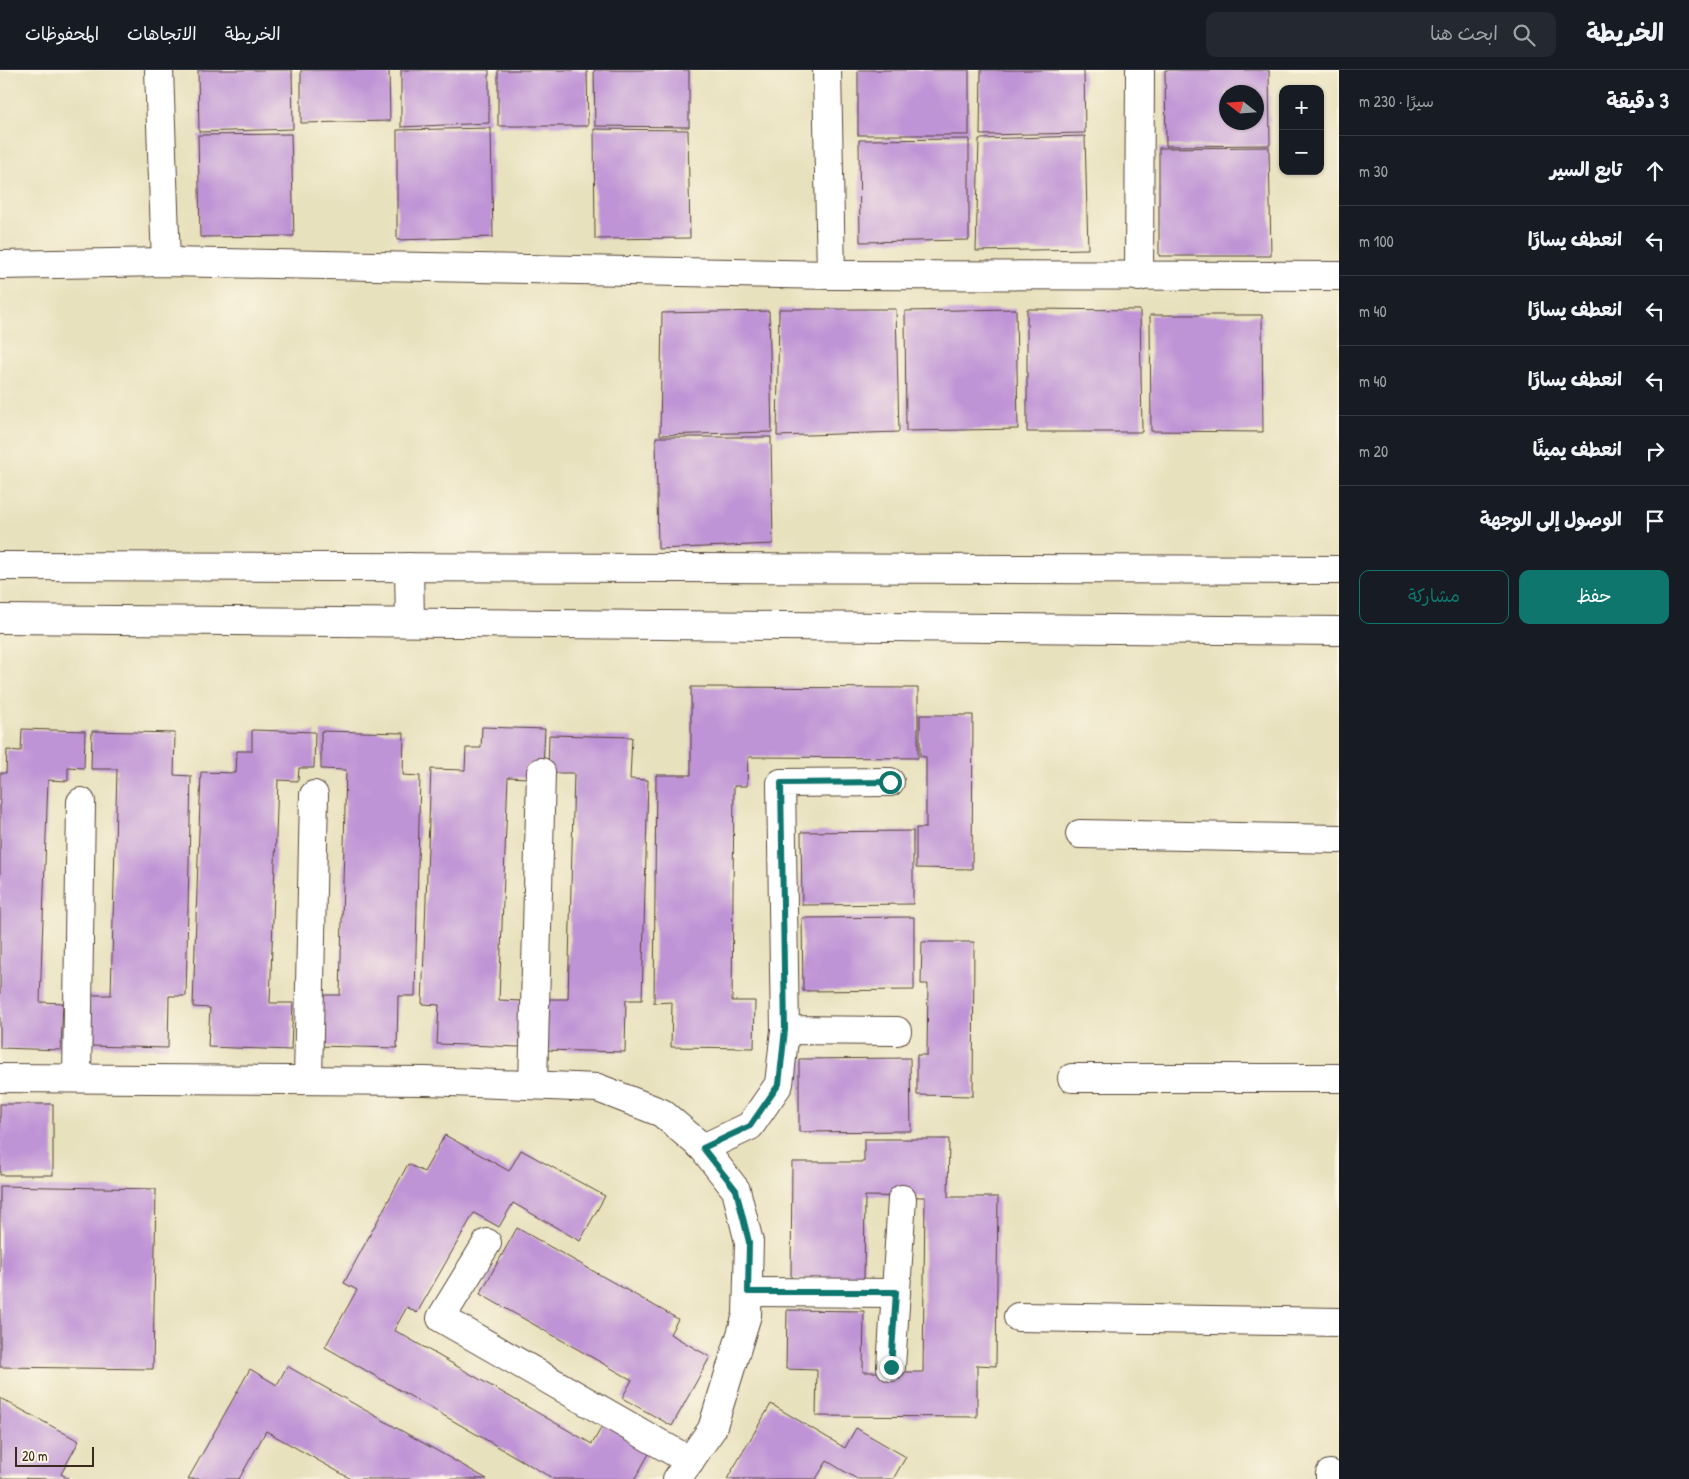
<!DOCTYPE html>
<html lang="ar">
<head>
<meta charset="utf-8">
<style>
	body { margin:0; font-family:"Patrick Hand","Playpen Sans Arabic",sans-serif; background:#242831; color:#f1f3f6; direction:rtl }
	.controls { position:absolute; right:15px; top:15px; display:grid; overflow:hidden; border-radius:10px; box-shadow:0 1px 4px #0004 }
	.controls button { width:45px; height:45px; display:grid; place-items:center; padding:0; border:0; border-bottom:1px solid #363941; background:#171b24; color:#f1f3f6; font:25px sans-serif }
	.compass { position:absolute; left:1219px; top:15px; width:45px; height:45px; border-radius:50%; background:#171b24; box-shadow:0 1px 4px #0004; rotate:287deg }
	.scale { position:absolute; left:15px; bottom:12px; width:79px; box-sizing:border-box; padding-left:5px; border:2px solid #3b2a1e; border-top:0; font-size:14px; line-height:18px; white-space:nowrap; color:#3b2a1e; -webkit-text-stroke:4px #fcf5e5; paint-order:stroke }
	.stop { position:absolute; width:15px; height:15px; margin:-11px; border:4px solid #0f766e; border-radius:50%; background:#fff }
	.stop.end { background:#0f766e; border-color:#fff; box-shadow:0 1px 5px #0008 }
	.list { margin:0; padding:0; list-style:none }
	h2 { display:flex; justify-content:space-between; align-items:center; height:65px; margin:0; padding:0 20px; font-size:21px }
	h2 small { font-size:16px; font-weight:400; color:#9ea1a6 }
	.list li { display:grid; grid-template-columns:32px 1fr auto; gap:15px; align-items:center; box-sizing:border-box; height:70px; padding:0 20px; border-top:1px solid #363941 }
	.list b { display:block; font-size:19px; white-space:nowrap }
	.list em { font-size:16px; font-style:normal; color:#9ea1a6 }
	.actions { display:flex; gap:10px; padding:15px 20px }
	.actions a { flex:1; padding:11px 0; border:1px solid #0f766e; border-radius:10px; text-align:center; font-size:18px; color:#0f766e }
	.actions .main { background:#0f766e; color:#fff }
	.icon { flex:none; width:28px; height:28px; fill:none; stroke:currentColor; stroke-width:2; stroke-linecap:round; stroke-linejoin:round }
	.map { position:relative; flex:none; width:1339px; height:1409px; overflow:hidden; direction:ltr }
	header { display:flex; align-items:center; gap:30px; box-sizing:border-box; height:70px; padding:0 25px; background:#171b24; border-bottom:1px solid #363941 }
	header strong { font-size:24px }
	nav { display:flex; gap:28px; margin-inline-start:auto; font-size:18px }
	.search { width:350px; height:45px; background:#242831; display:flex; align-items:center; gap:12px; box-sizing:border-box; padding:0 18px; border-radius:10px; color:#9ea1a6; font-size:19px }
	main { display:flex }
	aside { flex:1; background:#171b24 }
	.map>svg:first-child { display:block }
</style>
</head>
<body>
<header>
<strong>الخريطة</strong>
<div class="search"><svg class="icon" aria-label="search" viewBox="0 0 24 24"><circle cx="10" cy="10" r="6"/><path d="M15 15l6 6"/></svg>ابحث هنا</div>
<nav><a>الخريطة</a><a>الاتجاهات</a><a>المحفوظات</a></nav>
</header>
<main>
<aside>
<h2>3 دقيقة<small>سيرًا · 230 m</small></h2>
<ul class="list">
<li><svg class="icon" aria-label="ahead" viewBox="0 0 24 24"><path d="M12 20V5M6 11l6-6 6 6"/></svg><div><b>تابع السير</b></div><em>30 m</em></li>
<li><svg class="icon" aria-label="left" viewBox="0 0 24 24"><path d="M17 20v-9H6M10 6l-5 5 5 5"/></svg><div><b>انعطف يسارًا</b></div><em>100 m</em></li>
<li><svg class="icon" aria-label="left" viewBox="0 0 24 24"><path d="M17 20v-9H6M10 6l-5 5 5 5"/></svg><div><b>انعطف يسارًا</b></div><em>40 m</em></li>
<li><svg class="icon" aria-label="left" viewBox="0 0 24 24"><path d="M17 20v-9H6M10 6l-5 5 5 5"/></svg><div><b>انعطف يسارًا</b></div><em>40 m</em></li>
<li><svg class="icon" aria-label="right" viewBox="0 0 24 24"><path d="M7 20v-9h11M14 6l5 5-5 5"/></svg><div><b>انعطف يمينًا</b></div><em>20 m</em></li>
<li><svg class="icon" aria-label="arrive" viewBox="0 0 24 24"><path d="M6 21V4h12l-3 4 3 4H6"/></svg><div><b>الوصول إلى الوجهة</b></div></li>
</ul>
<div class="actions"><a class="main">حفظ</a><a>مشاركة</a></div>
</aside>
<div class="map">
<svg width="1339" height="1409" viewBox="0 0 1339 1409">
	<rect width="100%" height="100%" fill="#fcf5e5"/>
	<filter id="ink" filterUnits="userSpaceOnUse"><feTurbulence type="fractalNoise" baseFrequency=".02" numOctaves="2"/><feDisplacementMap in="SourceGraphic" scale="10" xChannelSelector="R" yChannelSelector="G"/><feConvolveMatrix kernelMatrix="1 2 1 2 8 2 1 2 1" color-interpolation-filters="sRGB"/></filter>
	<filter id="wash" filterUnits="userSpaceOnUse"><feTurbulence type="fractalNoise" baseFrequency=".0096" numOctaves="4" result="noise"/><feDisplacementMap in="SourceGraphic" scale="20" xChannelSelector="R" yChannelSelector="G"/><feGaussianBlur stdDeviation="1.12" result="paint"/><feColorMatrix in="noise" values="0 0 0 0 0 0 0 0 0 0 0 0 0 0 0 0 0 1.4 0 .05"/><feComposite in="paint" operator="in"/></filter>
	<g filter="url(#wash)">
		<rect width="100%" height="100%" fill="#e8e1bd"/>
		<g id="blocks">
			<g fill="#bf94d6" fill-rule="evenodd">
				<path d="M198,0H292L293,59L199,62Z"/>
				<path d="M301,0H389L390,51L301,53Z"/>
				<path d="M401,0H489V53L401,57Z"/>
				<path d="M498,0H587L588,56H498Z"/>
				<path d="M594,0H689V57L595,56Z"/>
				<rect x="858" y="0" width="111" height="65"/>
				<path d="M981,0H1084L1085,63L980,65Z"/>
				<path d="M1165,0H1269L1270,75L1166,76ZM1226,22H1256V52H1226Z"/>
				<path d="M491,58L493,167L397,170V60Z"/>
				<path d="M594,59L688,60L690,168L595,169Z"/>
				<path d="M291,64L294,166L200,167L198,65Z"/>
				<path d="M1085,66L1088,179L976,181L979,69Z"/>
				<path d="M969,69V170L860,172L859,70Z"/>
				<path d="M1269,77L1271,186H1159V78Z"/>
				<path d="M779,239H896L899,362L777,366Z"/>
				<path d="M1016,239L1018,359L906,361L905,241Z"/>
				<path d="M1027,239L1140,240L1142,362H1027Z"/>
				<path d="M769,241L772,362L660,365L662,243Z"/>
				<path d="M1150,245H1262L1263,362L1151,361Z"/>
				<path d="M656,367H771L773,474L658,479Z"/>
				<path d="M691,617L918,618V688L748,687L747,716H734L732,931H755L754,978L671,977L672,932L654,933L656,705H691Z"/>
				<path d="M920,645H973L972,799L916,798V758H926V687L920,686Z"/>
				<path d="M482,657L545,659L543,696L528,695V708L508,707L499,930L522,931L520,977L437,974L439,935L422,934L431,699L465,700L466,678H481Z"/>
				<path d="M22,659L85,661L84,698L68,697V711L48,710L40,932L63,933L61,980L0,978V703H6L7,680L21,681Z"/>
				<path d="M252,660L315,662L314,698H299L298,711L278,710L270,933H293L291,980L208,977L210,938L193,937L201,702L236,703L237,681H252Z"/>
				<path d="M92,661L175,663L174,705L191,706L186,926H169L168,978L88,976L89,925H111L117,699H91Z"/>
				<path d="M321,661L404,663L403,705L420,706L415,926H398L397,978L317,976L318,925H340L346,700L321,699Z"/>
				<path d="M549,665L632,667L630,709L648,710L642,930H626L625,982L544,980L546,929H568L574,703H548Z"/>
				<path d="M913,761V834L802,835L801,762Z"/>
				<path d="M914,847V920L803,921L802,848Z"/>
				<path d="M922,872H974L973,1026L917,1025V985H927L928,914H921Z"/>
				<path d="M910,988L911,1061L799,1062V989Z"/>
				<rect x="0" y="1034" width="53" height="71"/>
				<path d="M445,1065L509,1101L521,1080L605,1126L580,1171L513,1133L499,1157L474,1143L417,1243L407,1237L394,1260L592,1374L604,1353L651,1380L635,1409H554L325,1277L357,1220L344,1213L408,1094L424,1102Z"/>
				<path d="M864,1069H949L948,1127H998L996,1296L977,1295V1347L816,1346L817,1300L786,1299L787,1240L864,1241L863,1302H923L925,1127L865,1126L864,1209H791L792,1092H864Z"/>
				<path d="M0,1116L156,1119L153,1299L0,1297Z"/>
				<path d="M517,1158L678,1249L670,1264L710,1287L672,1356L622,1328L632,1310L480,1224Z"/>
				<path d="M287,1296L487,1409H351L266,1361L239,1409H188L250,1299L277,1315Z"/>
				<path d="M0,1328L79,1371L61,1404L69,1409L0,1408Z"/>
				<path d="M771,1334L845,1378L856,1358L906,1387L893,1409H857L827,1391L816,1409H727Z"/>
			</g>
		</g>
	</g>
	<g filter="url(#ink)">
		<use href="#blocks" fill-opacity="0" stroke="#554536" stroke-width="1"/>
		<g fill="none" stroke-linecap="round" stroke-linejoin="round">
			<defs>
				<g id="minor">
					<path d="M159,0L166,192"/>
					<path d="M827,0L831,205"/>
					<path d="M0,195L166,192L831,205L1339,206"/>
					<path d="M1139,207L1140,0"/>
					<path d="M0,496L1339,500"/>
					<path d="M409,497L410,552"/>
					<path d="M0,549L1339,561"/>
					<path d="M890,712L781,713L785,960L897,961"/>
					<path d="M1080,764L1339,769"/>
					<path d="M0,1008L427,1011L598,1018L662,1043L703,1078L736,1120L749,1172L747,1245L712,1359L677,1409"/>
					<path d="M77,1008L81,732"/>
					<path d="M1072,1008H1339"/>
					<path d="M308,1009L314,725"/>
					<path d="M533,1015L541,702"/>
					<path d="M703,1078L750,1056L779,1014L785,960"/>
					<path d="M487,1173L441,1248L690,1391"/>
					<path d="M748,1222L896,1223"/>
					<path d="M1018,1247L1339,1252"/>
					<path d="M891,1297L902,1129"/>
					<path d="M1330,1409V1404"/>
				</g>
			</defs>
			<use href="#minor" stroke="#554536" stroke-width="30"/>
			<use href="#minor" stroke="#fff" stroke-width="28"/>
		</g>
	</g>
	<g fill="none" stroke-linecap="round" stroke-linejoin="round" filter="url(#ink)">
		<path stroke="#0f766e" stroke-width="6" d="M890,712L781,713L785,960L779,1014L750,1056L703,1078L736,1120L749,1172L748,1222H896L891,1297"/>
	</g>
</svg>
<div class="controls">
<button>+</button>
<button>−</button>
</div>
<svg class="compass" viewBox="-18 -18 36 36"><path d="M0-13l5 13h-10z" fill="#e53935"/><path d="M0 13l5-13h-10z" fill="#9ea1a6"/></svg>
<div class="scale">20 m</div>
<div class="stop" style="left:890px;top:712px"></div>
<div class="stop end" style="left:891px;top:1297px"></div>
</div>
</main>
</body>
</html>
